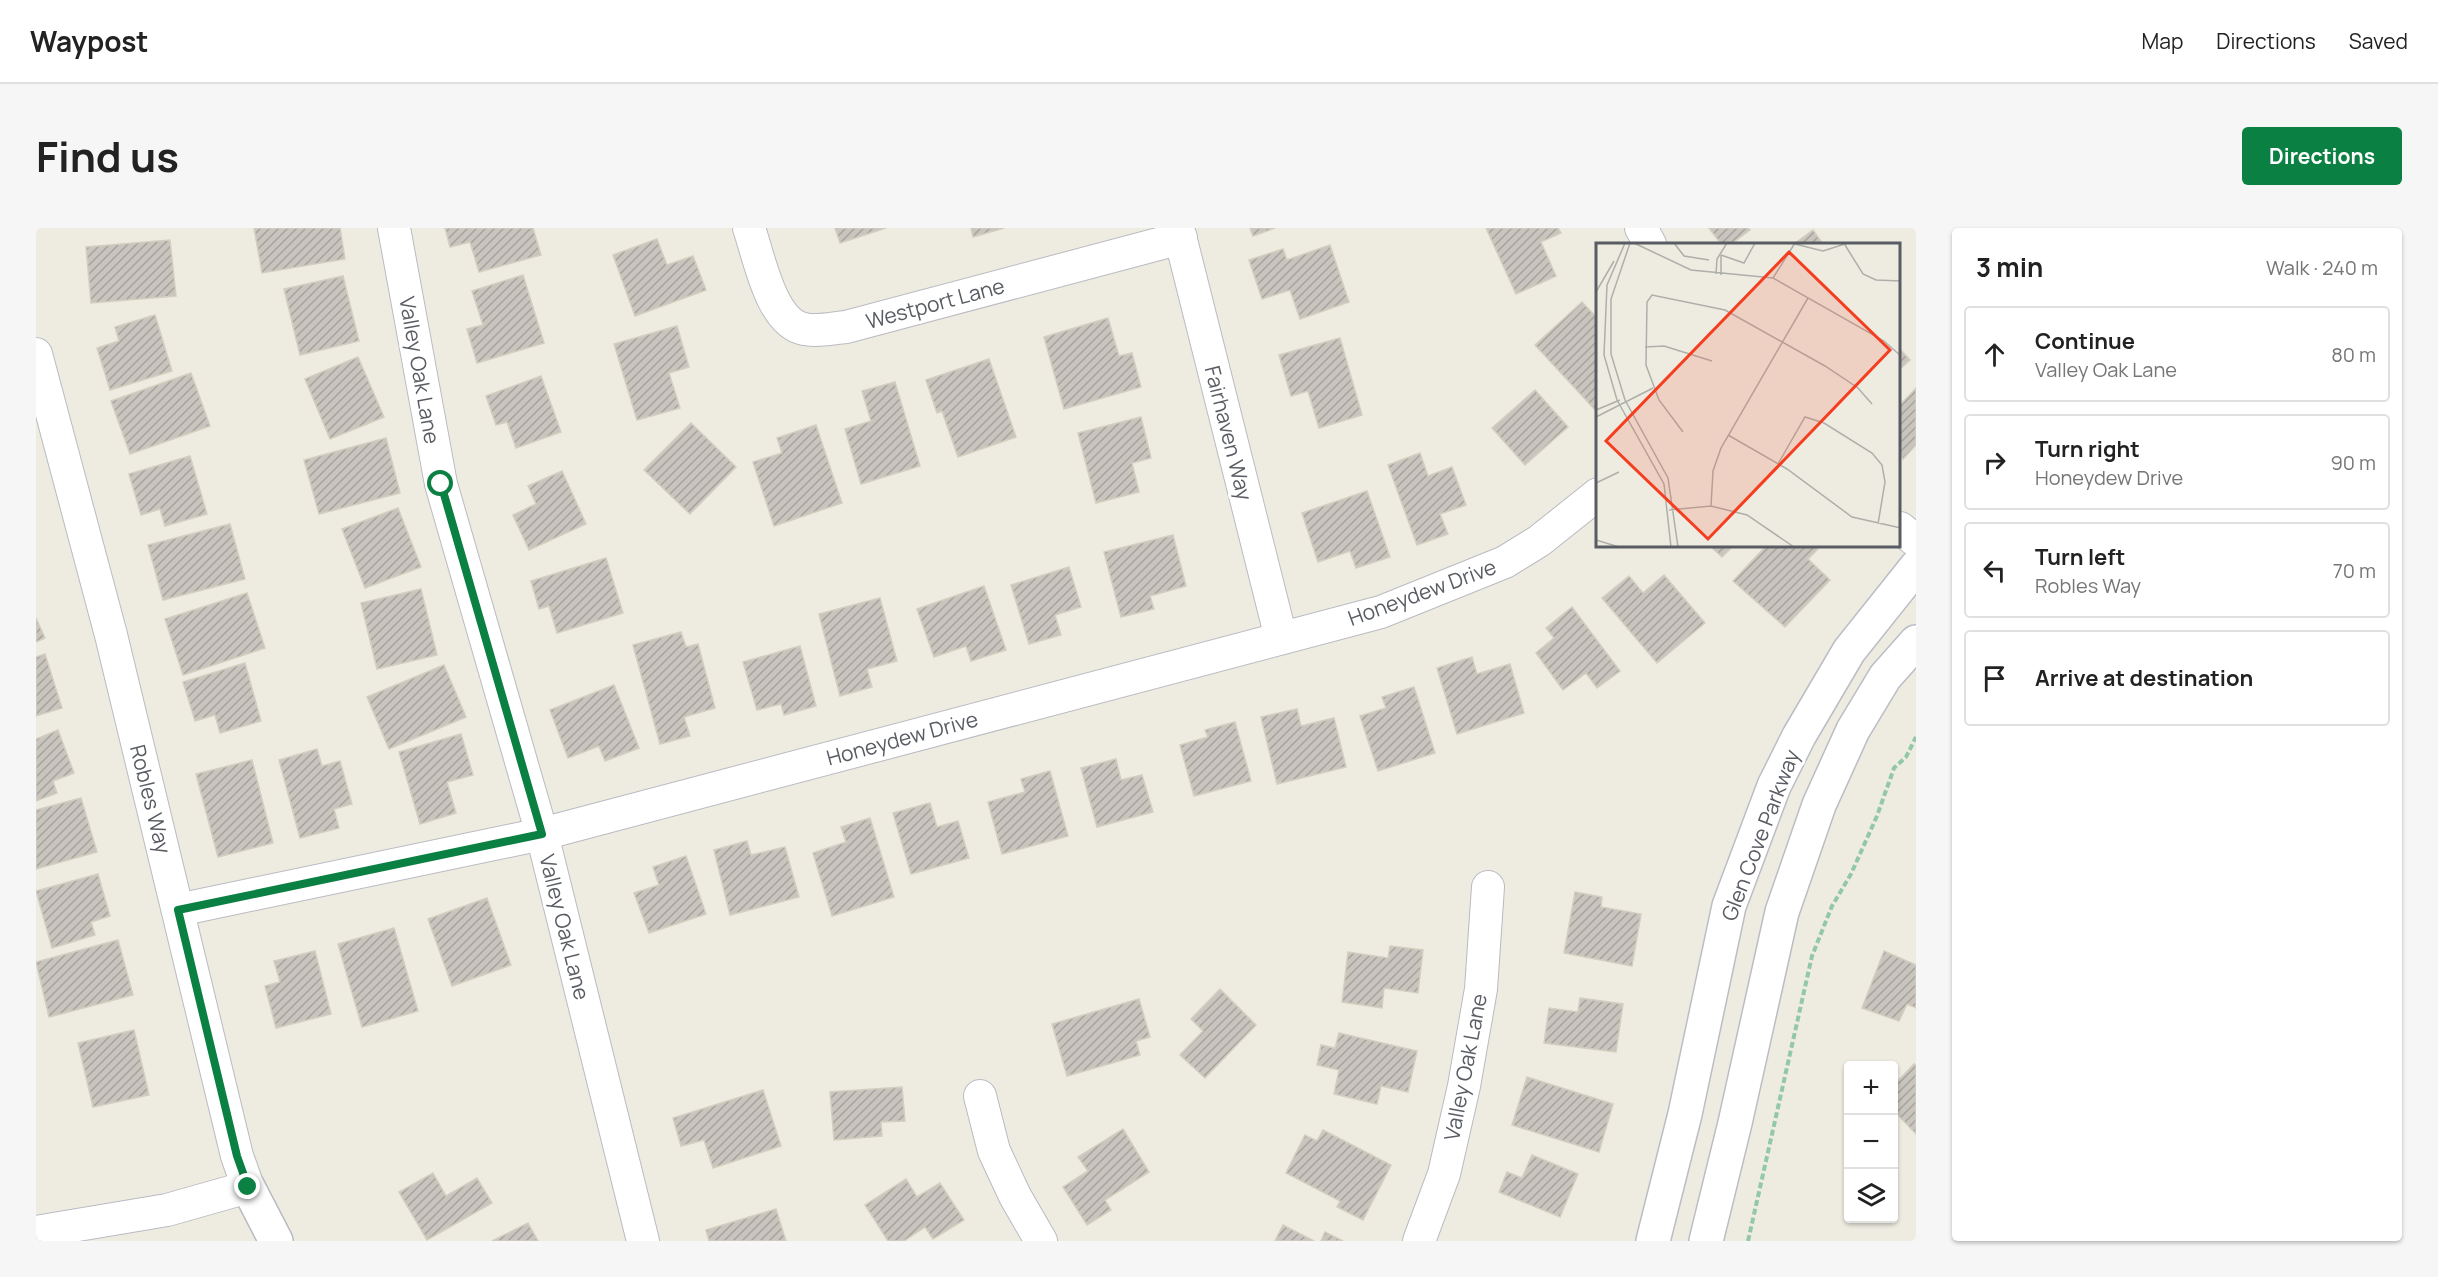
<!DOCTYPE html>
<html lang="en">
<head>
<meta charset="utf-8">
<style>
	body { margin:0; font-family:Manrope,sans-serif; background:#f6f6f6; color:#222 }
	.controls { position:absolute; right:18px; bottom:18px; display:grid; overflow:hidden; border-radius:6px; box-shadow:0 2px 4px #0004 }
	.controls button { width:54px; height:54px; display:grid; place-items:center; padding:0; border:0; border-bottom:2px solid #e0e0e0; background:#fff; color:#222; font:30px sans-serif }
	.stop { position:absolute; width:18px; height:18px; margin:-14px; border:4px solid #0b8043; border-radius:50%; background:#fff }
	.stop.end { background:#0b8043; border-color:#fff; box-shadow:0 2px 6px #0008 }
	.list { margin:0; padding:0; list-style:none }
	h2 { display:flex; justify-content:space-between; align-items:center; height:78px; margin:0; padding:0 24px; font-size:26px }
	h2 small { font-size:20px; font-weight:400; color:#767676 }
	.list li { display:grid; grid-template-columns:39px 1fr auto; gap:18px; align-items:center; box-sizing:border-box; height:96px; margin:0 12px 12px; padding:0 12px; border:2px solid #e0e0e0; border-radius:6px }
	.list b { display:block; font-size:22px; white-space:nowrap }
	.list p { margin:0; font-size:20px; white-space:nowrap; color:#767676 }
	.list em { font-size:20px; font-style:normal; color:#767676 }
	.icon { flex:none; width:33px; height:33px; fill:none; stroke:currentColor; stroke-width:2; stroke-linecap:round; stroke-linejoin:round }
	.map { position:relative; flex:none; width:1880px; height:1013px; overflow:hidden; border-radius:6px }
	header { display:flex; align-items:center; gap:36px; box-sizing:border-box; height:84px; padding:0 30px; background:#fff; border-bottom:2px solid #e0e0e0 }
	header strong { font-size:28px }
	nav { display:flex; gap:33px; margin-inline-start:auto; font-size:21px }
	.intro { display:flex; align-items:center; justify-content:space-between; box-sizing:border-box; height:144px; padding:0 36px }
	h1 { margin:0; font-size:42px }
	.button { padding:15px 27px; border-radius:6px; background:#0b8043; color:#fff; font-size:21px; font-weight:700 }
	main { display:flex; gap:36px; padding:0 36px }
	aside { flex:1; background:#fff; border-radius:6px; box-shadow:0 2px 4px #0004 }
	.map>svg:first-child { display:block }
</style>
</head>
<body>
<header>
<strong>Waypost</strong>
<nav><a>Map</a><a>Directions</a><a>Saved</a></nav>
</header>
<div class="intro"><h1>Find us</h1><a class="button">Directions</a></div>
<main>
<div class="map">
<svg width="1880" height="1013" viewBox="0 0 1880 1013">
	<defs>
		<pattern id="building-hatch" width="6" height="6" patternUnits="userSpaceOnUse" patternTransform="scale(1.5)"><rect width="6" height="6" fill="#c9c5be"/><path d="M-1 1l2-2M0 6l6-6M5 7l2-2" fill="none" stroke="#a6a39e"/></pattern>
	</defs>
	<rect width="100%" height="100%" fill="#eeece1"/>
	<g fill="url(#building-hatch)" stroke="#d3cebf" stroke-width="1.5">
		<path d="M218,0H304L309,31L226,45Z"/>
		<path d="M409,0H497L505,27L443,44L434,14L414,19Z"/>
		<path d="M799,0H850L804,15Z"/>
		<path d="M935,0H968L937,9Z"/>
		<path d="M1214,0H1239L1217,8Z"/>
		<path d="M1450,0H1522L1525,5L1505,14L1520,48L1480,66Z"/>
		<path d="M1673,0H1712L1714,2L1695,16H1685Z"/>
		<path d="M1777,2L1787,16H1758Z"/>
		<path d="M621,11L631,37L657,28L670,62L599,88L577,27Z"/>
		<path d="M134,12L140,68L55,75L50,19Z"/>
		<path d="M1294,17L1313,74L1264,91L1254,62L1226,71L1213,32L1247,21L1251,32Z"/>
		<path d="M487,47L508,115L441,135L431,101L447,97L436,63Z"/>
		<path d="M307,48L323,113L264,127L248,61Z"/>
		<path d="M1546,74L1562,91V185L1499,117Z"/>
		<path d="M119,87L136,143L74,162L61,120L83,113L79,99Z"/>
		<path d="M1072,90L1083,128L1096,125L1105,159L1028,181L1008,109Z"/>
		<path d="M641,98L653,139L633,145L644,180L601,192L578,116Z"/>
		<path d="M1304,110L1326,187L1283,200L1272,163L1255,168L1243,127Z"/>
		<path d="M1864,121L1874,132L1864,141Z"/>
		<path d="M322,129L348,189L294,211L269,151Z"/>
		<path d="M953,131L980,209L922,229L906,183L901,185L890,152Z"/>
		<path d="M155,145L174,198L94,226L75,173Z"/>
		<path d="M505,148L525,204L480,220L471,194L460,197L450,168Z"/>
		<path d="M859,154L884,238L825,256L809,201L835,193L826,163Z"/>
		<path d="M1880,160V217L1867,231L1864,227V177Z"/>
		<path d="M1499,162L1532,199L1489,237L1456,200Z"/>
		<path d="M1105,189L1115,230L1096,235L1103,264L1060,275L1042,205Z"/>
		<path d="M655,195L700,239L654,286L608,242Z"/>
		<path d="M780,197L806,275L738,298L717,234L746,225L741,210Z"/>
		<path d="M350,210L364,265L283,286L268,232Z"/>
		<path d="M1384,225L1392,248L1416,239L1430,277L1404,286L1412,306L1381,317L1352,237Z"/>
		<path d="M154,228L171,286L129,298L124,281L105,287L93,246Z"/>
		<path d="M526,243L550,296L493,322L477,287L500,276L492,258Z"/>
		<path d="M1331,263L1354,329L1320,340L1314,323L1282,334L1266,285Z"/>
		<path d="M362,280L385,339L329,360L306,301Z"/>
		<path d="M194,296L209,351L127,372L112,317Z"/>
		<path d="M1137,307L1150,358L1114,368L1118,381L1085,389L1068,324Z"/>
		<path d="M1674,318H1697L1686,329Z"/>
		<path d="M1730,318H1780L1782,321L1772,331L1794,352L1749,399L1697,353Z"/>
		<path d="M570,330L587,385L521,405L513,378L503,381L495,353Z"/>
		<path d="M1033,339L1045,379L1019,387L1025,407L993,416L975,357Z"/>
		<path d="M1628,347L1669,395L1621,435L1566,370L1593,348L1607,365Z"/>
		<path d="M948,358L970,422L935,433L930,418L898,429L881,381Z"/>
		<path d="M385,361L401,427L341,441L325,375Z"/>
		<path d="M211,365L229,420L147,447L129,391Z"/>
		<path d="M844,370L861,433L831,441L836,459L804,468L783,386Z"/>
		<path d="M1536,379L1584,443L1561,460L1550,445L1527,462L1500,425L1518,410L1510,400Z"/>
		<path d="M0,390L9,410L0,414Z"/>
		<path d="M645,404L650,419L662,416L679,480L648,489L654,508L624,516L597,417Z"/>
		<path d="M764,418L780,478L748,487L745,476L721,482L707,434Z"/>
		<path d="M9,426L26,480L0,488V429Z"/>
		<path d="M1436,429L1441,446L1474,436L1488,485L1421,506L1401,440Z"/>
		<path d="M209,435L225,493L184,505L179,487L159,493L147,454Z"/>
		<path d="M408,437L430,489L353,521L331,469Z"/>
		<path d="M578,457L603,520L569,533L563,518L532,530L514,482Z"/>
		<path d="M1378,459L1399,525L1342,543L1324,488L1350,480L1346,469Z"/>
		<path d="M1261,481L1265,498L1298,490L1310,539L1241,556L1225,489Z"/>
		<path d="M1199,494L1215,553L1158,568L1144,517L1172,509L1169,502Z"/>
		<path d="M22,502L38,545L17,553L21,565L0,573V511Z"/>
		<path d="M425,506L437,547L411,554L420,585L384,596L363,524Z"/>
		<path d="M281,521L286,538L304,533L316,576L298,581L303,600L264,610L243,532Z"/>
		<path d="M1080,531L1085,552L1106,547L1117,584L1061,599L1045,540Z"/>
		<path d="M216,532L237,615L182,629L160,546Z"/>
		<path d="M1014,543L1032,608L966,626L952,574L989,564L985,551Z"/>
		<path d="M45,570L61,624L0,641V582Z"/>
		<path d="M894,575L901,599L922,593L933,630L875,646L857,585Z"/>
		<path d="M834,590L858,669L796,688L777,625L810,614L805,599Z"/>
		<path d="M711,613L715,627L749,619L763,669L694,687L678,622Z"/>
		<path d="M650,628L670,686L613,705L598,665L623,657L617,639Z"/>
		<path d="M62,646L74,688L55,694L59,707L16,720L0,663Z"/>
		<path d="M1539,664L1566,669L1565,679L1605,686L1596,738L1528,725Z"/>
		<path d="M451,670L475,737L416,758L392,691Z"/>
		<path d="M358,700L382,783L326,799L302,716Z"/>
		<path d="M82,712L97,767L13,789L0,734Z"/>
		<path d="M1354,718L1387,722L1382,765L1348,760L1346,780L1306,774L1312,724L1352,730Z"/>
		<path d="M279,723L295,786L240,800L229,758L244,754L238,733Z"/>
		<path d="M1848,723L1880,737V780L1871,776L1863,793L1826,780Z"/>
		<path d="M1184,761L1220,797L1169,850L1144,827L1167,803L1155,791Z"/>
		<path d="M1544,770L1587,776L1580,824L1508,815L1513,780L1542,784Z"/>
		<path d="M1103,771L1114,809L1100,813L1104,827L1031,848L1016,796Z"/>
		<path d="M98,802L113,867L57,879L42,815Z"/>
		<path d="M1303,805L1381,823L1372,864L1345,858L1341,876L1298,866L1303,842L1281,837L1285,817L1299,820Z"/>
		<path d="M1878,836L1880,837V906L1858,883V857Z"/>
		<path d="M1491,849L1577,876L1563,924L1476,897Z"/>
		<path d="M866,859L869,893L845,894L846,908L798,912L794,864Z"/>
		<path d="M727,862L745,918L677,940L668,912L645,918L637,890Z"/>
		<path d="M1087,901L1113,944L1069,972L1075,982L1051,997L1027,959L1052,943L1042,929Z"/>
		<path d="M1287,902L1355,937L1327,992L1301,979L1304,973L1250,945L1269,907L1281,913Z"/>
		<path d="M1496,927L1542,946L1524,989L1463,964L1471,944L1486,950Z"/>
		<path d="M397,945L410,968L441,950L456,975L391,1012L363,964Z"/>
		<path d="M870,951L881,969L904,955L928,992L897,1011L889,999L868,1013H852L829,977Z"/>
		<path d="M740,981L750,1013H673L670,1002Z"/>
		<path d="M492,995L502,1013H456Z"/>
		<path d="M1247,997L1278,1013H1239Z"/>
		<path d="M1289,1004L1307,1013H1285Z"/>
	</g>
	<g fill="none" stroke-linecap="round" stroke-linejoin="round">
		<defs>
			<g id="minor">
				<path d="M358,0L405,256L506,606L607,1013"/>
				<path d="M713,0C723,29 735,95 768,101C781,104 797,100 810,99L1145,10"/>
				<path d="M1142,0L1245,410"/>
				<path d="M1605,0L1614,16"/>
				<path d="M0,126L75,407L201,928L212,959L131,982L0,1004"/>
				<path d="M1864,300L1880,313"/>
				<path d="M142,682L506,606L1345,384L1469,334L1503,313L1562,266"/>
				<path d="M944,868L958,923L979,968L1005,1013"/>
				<path d="M1383,1013L1408,946L1428,858L1445,761L1452,659"/>
			</g>
			<path id="tertiary" d="M212,959L240,1013"/>
			<g id="secondary">
				<path d="M1617,1013L1649,886L1693,678L1738,558L1763,508L1813,423L1880,339"/>
				<path d="M1670,1013L1699,895L1746,684L1783,577L1817,502L1849,449L1880,414"/>
			</g>
		</defs>
		<use href="#minor" stroke="#b9bbc1" stroke-width="34"/>
		<use href="#tertiary" stroke="#b9bbc1" stroke-width="36"/>
		<use href="#secondary" stroke="#babdc4" stroke-width="36"/>
		<path stroke="#93c8a6" stroke-width="4" stroke-dasharray="6 3" stroke-linecap="butt" d="M1712,1013L1776,728L1796,678L1815,646L1841,588L1858,540L1870,529L1880,509"/>
		<use href="#minor" stroke="#fff" stroke-width="32"/>
		<use href="#tertiary" stroke="#fff" stroke-width="33"/>
		<use href="#secondary" stroke="#fff" stroke-width="33"/>
	</g>
	<g fill="none" stroke-linecap="round" stroke-linejoin="round">
		<path stroke="#0b8043" stroke-width="8" d="M212,959L201,928L142,682L506,606L405,256"/>
	</g>
	<g text-anchor="middle" dominant-baseline="central" stroke-width="6" stroke-linejoin="round" paint-order="stroke">
		<g font-size="21" fill="#595d63" stroke="#fff">
			<text transform="translate(899 75) rotate(-15)">Westport Lane</text>
			<text transform="translate(384 142) rotate(80)">Valley Oak Lane</text>
			<text transform="translate(1193 205) rotate(76)">Fairhaven Way</text>
			<text transform="translate(1386 364) rotate(-20)">Honeydew Drive</text>
			<text transform="translate(866 510) rotate(-15)">Honeydew Drive</text>
			<text transform="translate(115 571) rotate(76)">Robles Way</text>
			<text transform="translate(1724 607) rotate(-69)">Glen Cove Parkway</text>
			<text transform="translate(529 699) rotate(76)">Valley Oak Lane</text>
			<text transform="translate(1429 839) rotate(-79)">Valley Oak Lane</text>
		</g>
	</g>
	<g transform="translate(1560 15)">
		<rect width="304" height="304" fill="#eeece1"/>
		<path fill="none" stroke="#aeafab" stroke-width="1.5" d="M29,0L11,42L8,112L21,157L68,241L75,304M34,0L15,56V111L29,157L72,235L82,304M38,0L95,27L177,35L288,98L305,113M78,0L88,13L113,17M199,1L227,8L252,0M249,2L267,31L280,37L305,38M125,12L148,20L159,0M125,12V32M120,31L121,16L131,0M177,35L199,0M0,49L18,18M49,104L68,103L116,118M0,167L24,157M0,174L57,145M87,189L63,157L50,122L51,59L56,52L129,67L229,123L262,145L276,161M132,192L191,226L256,274L305,285M182,221L209,174L228,180L276,210L286,222L289,239L282,281M0,240L23,229M115,263L117,228L125,205L212,55M73,267L115,263L151,272L198,304M0,297L23,304"/>
		<path fill="#f53e20" fill-opacity="0.15" stroke="#f53e20" stroke-width="3" d="M193,9L294,107L112,296L10,198Z"/>
		<rect width="304" height="304" fill="none" stroke="#595d63" stroke-width="3"/>
	</g>
</svg>
<div class="controls">
<button>+</button>
<button>−</button>
<button><svg class="icon" aria-label="layers" viewBox="0 0 24 24"><path d="M12 4l9 5-9 5-9-5zM3 14l9 5 9-5"/></svg></button>
</div>
<div class="stop" style="left:405px;top:256px"></div>
<div class="stop end" style="left:212px;top:959px"></div>
</div>
<aside>
<h2>3 min<small>Walk · 240 m</small></h2>
<ul class="list">
<li><svg class="icon" aria-label="ahead" viewBox="0 0 24 24"><path d="M12 20V5M6 11l6-6 6 6"/></svg><div><b>Continue</b><p>Valley Oak Lane</p></div><em>80 m</em></li>
<li><svg class="icon" aria-label="right" viewBox="0 0 24 24"><path d="M7 20v-9h11M14 6l5 5-5 5"/></svg><div><b>Turn right</b><p>Honeydew Drive</p></div><em>90 m</em></li>
<li><svg class="icon" aria-label="left" viewBox="0 0 24 24"><path d="M17 20v-9H6M10 6l-5 5 5 5"/></svg><div><b>Turn left</b><p>Robles Way</p></div><em>70 m</em></li>
<li><svg class="icon" aria-label="arrive" viewBox="0 0 24 24"><path d="M6 21V4h12l-3 4 3 4H6"/></svg><div><b>Arrive at destination</b></div></li>
</ul>
</aside>
</main>
</body>
</html>
